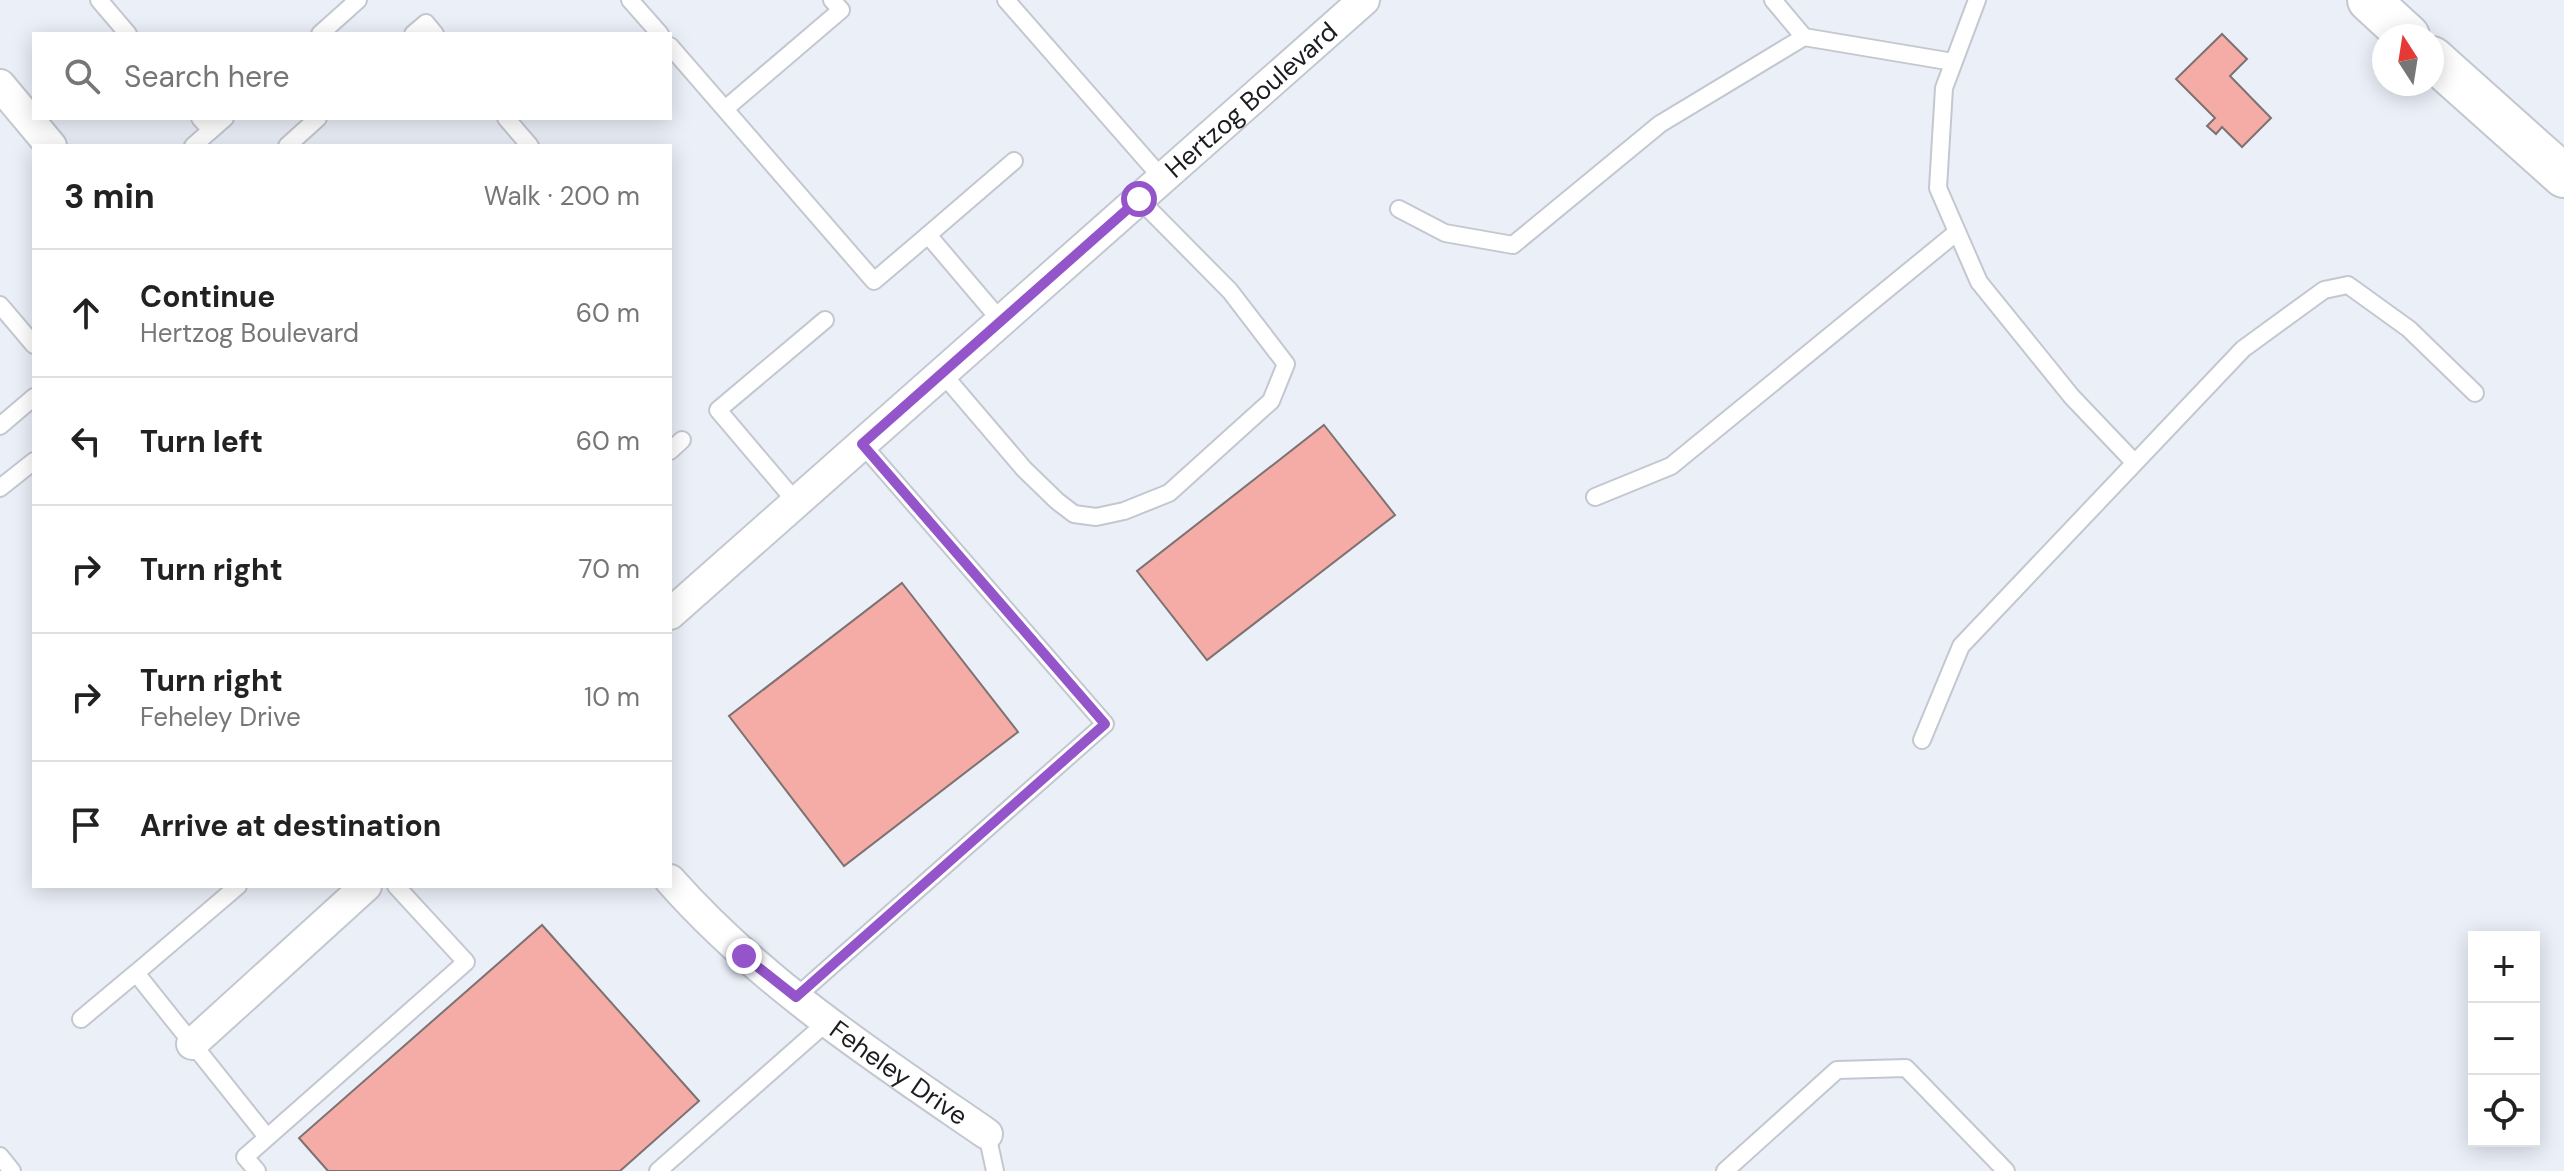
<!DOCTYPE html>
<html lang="en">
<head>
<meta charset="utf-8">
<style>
	body { margin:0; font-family:"DM Sans",sans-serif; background:#f2f2f2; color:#222 }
	.controls { position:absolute; right:24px; bottom:24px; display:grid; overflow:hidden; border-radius:0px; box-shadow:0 4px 20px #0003 }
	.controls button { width:72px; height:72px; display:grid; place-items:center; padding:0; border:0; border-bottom:2px solid #e0e0e0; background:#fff; color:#222; font:40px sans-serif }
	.compass { position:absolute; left:2372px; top:24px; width:72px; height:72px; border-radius:50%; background:#fff; box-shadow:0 4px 20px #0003; rotate:348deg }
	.stop { position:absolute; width:24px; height:24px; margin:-18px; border:6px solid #9455cb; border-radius:50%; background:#fff }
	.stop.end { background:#9455cb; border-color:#fff; box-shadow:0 2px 8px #0008 }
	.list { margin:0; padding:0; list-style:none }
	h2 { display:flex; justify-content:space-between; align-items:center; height:104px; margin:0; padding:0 32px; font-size:34px }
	h2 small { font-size:26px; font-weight:400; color:#767676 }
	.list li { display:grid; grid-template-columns:52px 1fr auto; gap:24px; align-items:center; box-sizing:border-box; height:128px; padding:0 32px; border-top:2px solid #e0e0e0 }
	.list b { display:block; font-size:30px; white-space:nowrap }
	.list p { margin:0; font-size:26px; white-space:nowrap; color:#767676 }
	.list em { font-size:26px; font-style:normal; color:#767676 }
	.icon { flex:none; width:44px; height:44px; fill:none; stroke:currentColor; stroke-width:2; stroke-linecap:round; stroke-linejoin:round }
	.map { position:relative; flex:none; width:2564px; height:1171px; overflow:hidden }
	.search { position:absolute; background:#fff; box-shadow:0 4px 20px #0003; left:32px; top:32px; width:640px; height:88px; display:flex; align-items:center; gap:20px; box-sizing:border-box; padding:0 28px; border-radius:0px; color:#767676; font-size:30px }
	.panel { position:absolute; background:#fff; box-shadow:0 4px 20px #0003; left:32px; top:144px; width:640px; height:744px; border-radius:0px }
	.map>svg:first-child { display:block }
</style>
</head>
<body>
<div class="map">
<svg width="2564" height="1171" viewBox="0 0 2564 1171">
	<rect width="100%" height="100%" fill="#ebeff8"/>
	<g fill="#f5aba6" stroke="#7c7271" stroke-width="2">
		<path d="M2222,34L2247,59L2230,76L2271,118L2242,147L2222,127L2216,134L2207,126L2215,118L2176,79Z"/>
		<path d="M1324,425L1395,515L1207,660L1137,571Z"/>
		<path d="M902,583L1018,732L844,866L729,716Z"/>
		<path d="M542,925L699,1101L620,1171H328L299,1138Z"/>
	</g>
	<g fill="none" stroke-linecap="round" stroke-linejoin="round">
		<defs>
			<g id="lane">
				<path d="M99,0L128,34"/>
				<path d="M630,0L660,34"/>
				<path d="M1006,0L1162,178"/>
				<path d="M1773,0L1804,37L1953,62"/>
				<path d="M1977,0L1944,88L1938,188L1979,282L2072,397L2134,462"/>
				<path d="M320,34L358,0"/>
				<path d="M413,34L426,23L435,34"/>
				<path d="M670,46L874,281L928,235L1001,321"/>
				<path d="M725,109L841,10L832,0"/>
				<path d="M200,118L211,130"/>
				<path d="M506,118L530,146"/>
				<path d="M193,146L225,118"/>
				<path d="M287,146L318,118"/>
				<path d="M1399,209L1445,233L1513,245L1660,124L1804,37"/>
				<path d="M928,235L1014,161"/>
				<path d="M0,305L34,345"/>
				<path d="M942,373L1024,469L1057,501L1074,514L1096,517L1124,511L1169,493L1271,401L1286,364L1230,291L1139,199"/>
				<path d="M0,426L34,397"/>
				<path d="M670,451L682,440"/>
				<path d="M0,488L34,461"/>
				<path d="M1595,497L1671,466L1957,232"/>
				<path d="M796,502L718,410L825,320"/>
				<path d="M1922,740L1961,646L2243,349L2324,290L2348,285L2409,329L2475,393"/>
				<path d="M238,886L136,973L267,1137"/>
				<path d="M796,997L1105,724L862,444"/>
				<path d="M81,1019L136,973"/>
				<path d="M987,1134L995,1171"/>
				<path d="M0,1156L12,1171"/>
				<path d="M257,1171L245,1157L466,962L396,886"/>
				<path d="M658,1171L827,1022"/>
				<path d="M1725,1171L1837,1070L1906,1068L2006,1171"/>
			</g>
			<g id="street">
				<path d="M0,85L51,146"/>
				<path id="s1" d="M670,614L1364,0"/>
				<path id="s2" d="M670,880C761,983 875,1057 987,1134"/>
				<path d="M192,1044L366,886"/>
			</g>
			<g id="secondary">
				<path d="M2369,0L2408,36"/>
				<path d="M2432,58L2564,176"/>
			</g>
		</defs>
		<use href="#lane" stroke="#c3c8d0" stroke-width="20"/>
		<use href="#street" stroke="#c3c8d0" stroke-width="34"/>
		<use href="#secondary" stroke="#c3c8d0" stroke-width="46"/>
		<use href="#lane" stroke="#fff" stroke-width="16"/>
		<use href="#street" stroke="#fff" stroke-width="30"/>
		<use href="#secondary" stroke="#fff" stroke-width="42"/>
	</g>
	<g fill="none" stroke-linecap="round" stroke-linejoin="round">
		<path stroke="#9455cb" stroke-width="10" d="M744,956L796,997L1105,724L862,444L1139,199"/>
	</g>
	<g text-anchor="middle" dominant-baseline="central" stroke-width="7" stroke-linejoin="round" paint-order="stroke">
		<g font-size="26" fill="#1b1c1f" stroke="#fff">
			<text stroke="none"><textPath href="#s1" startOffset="776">Hertzog Boulevard</textPath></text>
			<text stroke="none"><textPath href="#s2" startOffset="300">Feheley Drive</textPath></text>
		</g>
	</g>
</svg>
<div class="controls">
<button>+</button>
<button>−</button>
<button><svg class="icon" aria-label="locate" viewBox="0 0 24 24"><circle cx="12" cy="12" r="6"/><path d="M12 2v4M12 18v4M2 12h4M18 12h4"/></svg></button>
</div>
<svg class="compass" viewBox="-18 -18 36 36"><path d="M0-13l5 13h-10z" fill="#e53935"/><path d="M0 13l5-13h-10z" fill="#767676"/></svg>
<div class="stop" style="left:1139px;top:199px"></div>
<div class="stop end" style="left:744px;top:956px"></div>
<div class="search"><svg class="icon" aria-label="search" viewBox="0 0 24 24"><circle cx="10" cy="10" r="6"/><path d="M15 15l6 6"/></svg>Search here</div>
<section class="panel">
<h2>3 min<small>Walk · 200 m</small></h2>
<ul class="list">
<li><svg class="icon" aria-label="ahead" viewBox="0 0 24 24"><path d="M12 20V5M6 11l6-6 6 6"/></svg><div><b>Continue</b><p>Hertzog Boulevard</p></div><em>60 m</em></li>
<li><svg class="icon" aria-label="left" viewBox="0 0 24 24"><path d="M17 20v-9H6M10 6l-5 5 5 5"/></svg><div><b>Turn left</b></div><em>60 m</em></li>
<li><svg class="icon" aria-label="right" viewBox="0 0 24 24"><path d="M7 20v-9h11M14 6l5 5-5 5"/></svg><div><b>Turn right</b></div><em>70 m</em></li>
<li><svg class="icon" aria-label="right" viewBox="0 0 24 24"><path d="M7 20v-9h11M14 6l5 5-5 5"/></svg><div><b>Turn right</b><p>Feheley Drive</p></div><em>10 m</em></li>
<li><svg class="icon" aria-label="arrive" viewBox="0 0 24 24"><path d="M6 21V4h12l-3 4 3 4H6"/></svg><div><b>Arrive at destination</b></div></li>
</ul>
</section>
</div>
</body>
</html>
